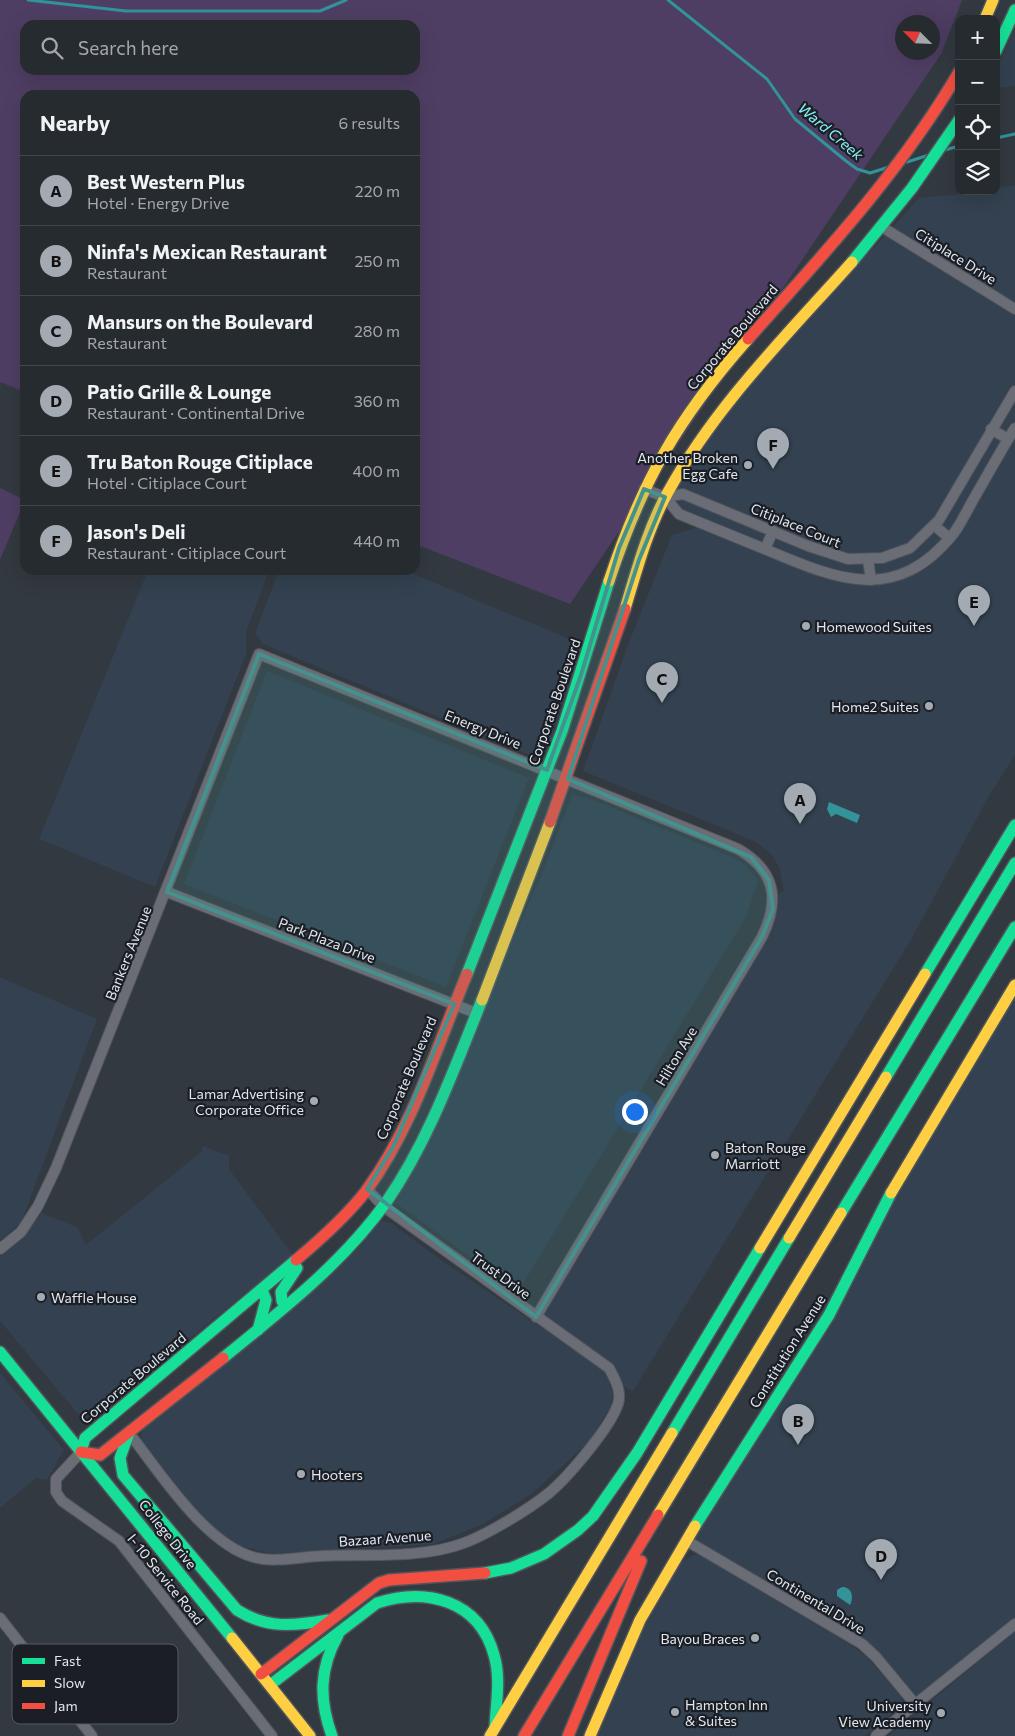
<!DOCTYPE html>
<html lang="en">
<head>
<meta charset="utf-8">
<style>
	body { margin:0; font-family:Commissioner,sans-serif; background:#2e3338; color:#f1f3f6 }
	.controls { position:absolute; right:15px; top:15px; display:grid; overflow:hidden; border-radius:10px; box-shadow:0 5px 20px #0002 }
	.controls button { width:45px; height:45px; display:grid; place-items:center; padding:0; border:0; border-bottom:1px solid #42474c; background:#262b30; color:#f1f3f6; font:25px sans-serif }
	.compass { position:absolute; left:895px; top:15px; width:45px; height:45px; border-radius:50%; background:#262b30; box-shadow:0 5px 20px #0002; rotate:294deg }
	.you { position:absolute; left:634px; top:1111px; width:18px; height:18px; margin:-12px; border:4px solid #fff; border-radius:50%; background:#1a73e8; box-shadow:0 0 0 8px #1a73e833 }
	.badge { display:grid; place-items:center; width:32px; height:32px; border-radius:50%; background:#a4aab2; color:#111; font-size:16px; font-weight:700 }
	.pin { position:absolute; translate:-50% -41px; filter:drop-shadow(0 1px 2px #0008) }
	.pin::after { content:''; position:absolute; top:26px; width:18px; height:15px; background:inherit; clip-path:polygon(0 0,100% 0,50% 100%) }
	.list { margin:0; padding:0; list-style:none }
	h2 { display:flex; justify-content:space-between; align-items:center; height:65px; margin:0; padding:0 20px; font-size:21px }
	h2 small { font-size:16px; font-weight:400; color:#a4a7ab }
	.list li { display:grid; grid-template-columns:32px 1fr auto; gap:15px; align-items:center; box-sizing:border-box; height:70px; padding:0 20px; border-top:1px solid #42474c }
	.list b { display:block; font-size:19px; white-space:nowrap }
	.list p { margin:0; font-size:16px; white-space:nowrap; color:#a4a7ab }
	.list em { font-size:16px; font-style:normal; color:#a4a7ab }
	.icon { flex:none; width:28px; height:28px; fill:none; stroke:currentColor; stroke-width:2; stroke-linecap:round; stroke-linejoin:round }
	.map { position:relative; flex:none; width:1015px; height:1736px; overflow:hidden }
	.search { position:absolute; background:#262b30; box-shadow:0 5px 20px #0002; left:20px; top:20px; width:400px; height:55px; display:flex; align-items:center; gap:12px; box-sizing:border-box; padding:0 18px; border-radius:15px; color:#a4a7ab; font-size:19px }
	.panel { position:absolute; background:#262b30; box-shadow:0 5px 20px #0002; left:20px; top:90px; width:400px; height:485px; border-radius:15px }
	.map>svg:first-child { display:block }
</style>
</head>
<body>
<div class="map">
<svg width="1015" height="1736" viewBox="0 0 1015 1736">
	<rect width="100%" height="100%" fill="#333940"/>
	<g fill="#334150">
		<path d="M1015,30V86L996,88V70Z"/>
		<path d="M1015,185V755L990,794L912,938L633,1391L618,1384L609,1368L536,1317L762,937L774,896L784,891L779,867L772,855L756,842L583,771L628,645L672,535L705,525L667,509L682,476L693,466L718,425L763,370L919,198L996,191V188Z"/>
		<path d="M148,570H269L246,632V654L155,887L39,839Z"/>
		<path d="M279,570H404L584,645L554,727L553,736L545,752L530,755L263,644L255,633Z"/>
		<path d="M267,671L529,778L446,987L184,884Z"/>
		<path d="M572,795L589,798L734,858L745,864L758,881L746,917L518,1292L396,1203L541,876Z"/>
		<path d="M0,977L97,1019L21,1223L0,1240Z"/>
		<path d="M1015,987V1624L915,1704L876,1657L687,1541Z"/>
		<path d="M203,1146L229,1156V1169L293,1255L93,1416L78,1414L0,1321V1256L23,1238L41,1213L77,1227L86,1245L201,1152Z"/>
		<path d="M383,1221L391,1223L441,1260L603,1369L608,1377L613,1396L610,1407L589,1442L530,1495L483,1524L434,1544L283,1553H269L237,1545L211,1526L188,1501L141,1441L142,1432L145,1426L378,1223Z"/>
		<path d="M0,1373L64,1450L47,1480L36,1478L0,1508Z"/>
		<path d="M694,1554L702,1556L849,1644L868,1658L900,1695L902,1702L898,1709L865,1736H595L637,1640L678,1565Z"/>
		<path d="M1015,1631V1736H888L946,1689Z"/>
	</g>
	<g fill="#4e3e63" fill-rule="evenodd">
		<path d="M0,0H962L941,54L570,604L415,544V95H25V392L0,382ZM902,22H932V52H902ZM25,25H415V70H25Z"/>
		<path d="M0,488L25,500L0,560Z"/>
	</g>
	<g fill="#329399">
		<path d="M829,802L860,815L857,823L836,814L831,817L827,809Z"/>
		<path d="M842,1587C852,1587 854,1597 850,1605L837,1596V1590Z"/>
	</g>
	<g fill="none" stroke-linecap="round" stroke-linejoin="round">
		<g stroke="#329399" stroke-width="3">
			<path d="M28,0L126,11H320L346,0"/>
			<path d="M668,0L767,79L795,119L846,161L857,169L870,173L889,167"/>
			<path d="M996,138L1015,134"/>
			<path d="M945,150L959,146"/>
			<path d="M907,162L929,155"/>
		</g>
		<defs>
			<g id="street">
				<path d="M882,227L1015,309"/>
				<path d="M991,429L1008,439"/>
				<path d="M644,489L665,497L679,514C708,526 738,538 767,550C838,580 896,605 954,533C961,523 967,511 973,500C987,476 1000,452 1015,428"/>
				<path d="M665,497L683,494L808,546L848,559L882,558L910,548L939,520L1015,391"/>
				<path d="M934,525L949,538"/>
				<path d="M765,549L773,531"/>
				<path d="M868,560L871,580"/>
				<path d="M167,892L476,1013"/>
				<path d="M0,1249L21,1232L38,1206L56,1168L259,654L738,849C776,871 780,900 762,937L536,1317"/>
				<path d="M129,1433C159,1471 204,1543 253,1557C274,1563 299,1557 321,1556C365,1554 422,1559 464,1543C488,1534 528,1510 549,1493C568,1477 610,1428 618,1404C622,1392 615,1379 609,1368L383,1206L367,1189"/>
				<path d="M81,1452L56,1479V1492L62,1501L119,1541L272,1736"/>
				<path d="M687,1541L862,1644L876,1657L915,1704"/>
				<path d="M0,1618L92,1736"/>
				<path d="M876,1736L1015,1624"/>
			</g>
			<g id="fast">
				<path d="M996,51L1015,10"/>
				<path d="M852,262L912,188L959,120"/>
				<path d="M467,974L562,731L609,581"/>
				<path d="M925,974L1015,825"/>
				<path d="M886,1077L1015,863"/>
				<path d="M841,1213L1015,927"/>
				<path d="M286,1306L282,1301L281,1292L297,1268"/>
				<path d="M258,1330L266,1300L262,1290"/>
				<path d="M0,1352L232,1638"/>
				<path d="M223,1358C281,1311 343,1263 387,1201C429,1140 454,1069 482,1000"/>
				<path d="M129,1433L120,1458L123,1475L237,1610C267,1629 294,1626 328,1620"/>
				<path d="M672,1433L789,1238"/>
				<path d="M81,1452L85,1438L296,1260"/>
				<path d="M695,1526L829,1315L891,1193"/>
				<path d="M485,1573L511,1568L544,1554L578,1530L593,1516L637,1453L760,1248"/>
				<path d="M270,1685L377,1603C426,1587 479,1600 494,1655C501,1678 496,1703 495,1727"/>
				<path d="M332,1736C319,1700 319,1669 338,1635"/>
			</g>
			<g id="slow">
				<path d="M985,19L993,0"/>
				<path d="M609,581C642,481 678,418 748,339"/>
				<path d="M625,609C637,569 648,528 668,492C716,405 787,335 852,262"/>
				<path d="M482,1000L550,822"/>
				<path d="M891,1193L1015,985"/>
				<path d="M789,1238L886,1077"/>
				<path d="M760,1248L925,974"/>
				<path d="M658,1515L841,1213"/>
				<path d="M232,1638L310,1736"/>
				<path d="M490,1736L672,1433"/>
				<path d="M590,1736L640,1620L695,1526"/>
			</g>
			<g id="jam">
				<path d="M748,339C824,254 901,171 959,72"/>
				<path d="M550,822L625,609"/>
				<path d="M296,1260C321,1239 346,1217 366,1191C413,1127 437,1046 467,974"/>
				<path d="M81,1452L100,1455L223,1358"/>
				<path d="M261,1674L379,1583L389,1580L485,1573"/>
				<path d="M524,1736L658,1515"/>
				<path d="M568,1736L641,1561"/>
			</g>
		</defs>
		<use href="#street" stroke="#50555b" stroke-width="12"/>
		<use href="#fast" stroke="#50555b" stroke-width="14"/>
		<use href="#slow" stroke="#50555b" stroke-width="14"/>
		<use href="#jam" stroke="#50555b" stroke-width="14"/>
		<use href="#street" stroke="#6a6c76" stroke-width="10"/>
		<use href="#fast" stroke="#16e098" stroke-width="11"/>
		<use href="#slow" stroke="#ffcf43" stroke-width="11"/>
		<use href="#jam" stroke="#f24e42" stroke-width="11"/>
	</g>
	<path fill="#44928e" fill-opacity="0.2" stroke="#44928e" stroke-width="4" stroke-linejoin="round" d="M644,489L665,497L639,560L568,779L751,857L769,880L773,909L762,937L536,1317L367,1189L394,1145L454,1004L167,892L259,654L547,770L581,675L619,548Z"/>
	<g fill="#a4aab2" stroke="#1b1f25" stroke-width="2">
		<circle cx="748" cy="465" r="5"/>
		<circle cx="806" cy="626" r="5"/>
		<circle cx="929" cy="706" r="5"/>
		<circle cx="314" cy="1101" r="5"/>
		<circle cx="715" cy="1155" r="5"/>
		<circle cx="41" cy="1297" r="5"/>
		<circle cx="301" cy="1474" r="5"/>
		<circle cx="755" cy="1638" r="5"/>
		<circle cx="675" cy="1712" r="5"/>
		<circle cx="941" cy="1713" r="5"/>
	</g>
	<g text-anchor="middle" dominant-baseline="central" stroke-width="4.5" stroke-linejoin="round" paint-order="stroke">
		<g font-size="14" fill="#e1e7ef" stroke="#1b1f25">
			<text transform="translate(956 256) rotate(32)">Citiplace Drive</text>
			<text transform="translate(732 337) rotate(-50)">Corporate Boulevard</text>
			<text transform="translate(796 525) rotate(22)">Citiplace Court</text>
			<text transform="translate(554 702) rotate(-71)">Corporate Boulevard</text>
			<text transform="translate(483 729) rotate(22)">Energy Drive</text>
			<text transform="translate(327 940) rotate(21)">Park Plaza Drive</text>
			<text transform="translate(128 953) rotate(-68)">Bankers Avenue</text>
			<text transform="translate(676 1056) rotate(-59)">Hilton Ave</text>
			<text transform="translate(406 1078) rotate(-67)">Corporate Boulevard</text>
			<text transform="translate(501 1275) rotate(36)">Trust Drive</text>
			<text transform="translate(787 1351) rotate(-58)">Constitution Avenue</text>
			<text transform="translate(133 1378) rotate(-40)">Corporate Boulevard</text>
			<text transform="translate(168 1534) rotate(52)">College Drive</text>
			<text transform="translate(385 1538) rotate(-4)">Bazaar Avenue</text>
			<text transform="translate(166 1579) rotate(51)">I- 10 Service Road</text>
			<text transform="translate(816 1601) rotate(31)">Continental Drive</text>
		</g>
		<g font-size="14" fill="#e1e7ef" stroke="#1b1f25" text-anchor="end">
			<text x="738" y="457">Another Broken<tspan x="738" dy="16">Egg Cafe</tspan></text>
			<text x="816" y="626" text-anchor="start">Homewood Suites</text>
			<text x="919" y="706">Home2 Suites</text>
			<text x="304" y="1093">Lamar Advertising<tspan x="304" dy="16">Corporate Office</tspan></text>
			<text x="725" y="1147" text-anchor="start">Baton Rouge<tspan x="725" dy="16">Marriott</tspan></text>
			<text x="51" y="1297" text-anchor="start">Waffle House</text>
			<text x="311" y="1474" text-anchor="start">Hooters</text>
			<text x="745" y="1638">Bayou Braces</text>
			<text x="685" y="1704" text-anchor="start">Hampton Inn<tspan x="685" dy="16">&amp; Suites</tspan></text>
			<text x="931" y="1705">University<tspan x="931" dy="16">View Academy</tspan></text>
		</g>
		<g font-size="15" font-style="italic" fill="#87f1f8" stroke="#1b1f25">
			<text transform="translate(831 131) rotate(40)">Ward Creek</text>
		</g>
	</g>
	<rect x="12" y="1644" width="166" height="80" rx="8" fill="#1b1f25" stroke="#565b62" stroke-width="1"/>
	<rect x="22" y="1658" width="23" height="6" fill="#16e098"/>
	<rect x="22" y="1680" width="23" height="7" fill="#ffcf43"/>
	<rect x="22" y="1703" width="23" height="6" fill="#f24e42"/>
	<g font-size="14" fill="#e1e7ef">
		<text x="54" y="1666">Fast</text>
		<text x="54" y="1688">Slow</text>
		<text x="54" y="1711">Jam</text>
	</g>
</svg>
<div class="controls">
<button>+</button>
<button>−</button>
<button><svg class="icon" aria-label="locate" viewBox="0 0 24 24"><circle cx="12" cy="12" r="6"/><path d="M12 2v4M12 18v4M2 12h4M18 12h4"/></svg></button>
<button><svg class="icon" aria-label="layers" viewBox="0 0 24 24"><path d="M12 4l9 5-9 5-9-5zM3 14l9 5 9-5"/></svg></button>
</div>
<svg class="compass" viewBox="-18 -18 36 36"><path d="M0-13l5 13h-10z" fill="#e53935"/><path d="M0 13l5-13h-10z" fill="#a4a7ab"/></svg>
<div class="you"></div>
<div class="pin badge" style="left:800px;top:824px">A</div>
<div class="pin badge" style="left:798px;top:1445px">B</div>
<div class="pin badge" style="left:662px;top:703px">C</div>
<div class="pin badge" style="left:881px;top:1580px">D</div>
<div class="pin badge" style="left:974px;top:626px">E</div>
<div class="pin badge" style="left:773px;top:469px">F</div>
<div class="search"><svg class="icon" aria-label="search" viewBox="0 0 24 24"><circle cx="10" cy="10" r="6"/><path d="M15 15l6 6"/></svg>Search here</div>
<section class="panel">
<h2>Nearby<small>6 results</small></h2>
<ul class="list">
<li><span class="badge">A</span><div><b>Best Western Plus</b><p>Hotel · Energy Drive</p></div><em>220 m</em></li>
<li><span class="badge">B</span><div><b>Ninfa's Mexican Restaurant</b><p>Restaurant</p></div><em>250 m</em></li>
<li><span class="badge">C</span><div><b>Mansurs on the Boulevard</b><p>Restaurant</p></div><em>280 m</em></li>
<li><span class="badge">D</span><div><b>Patio Grille &amp; Lounge</b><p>Restaurant · Continental Drive</p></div><em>360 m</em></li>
<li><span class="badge">E</span><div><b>Tru Baton Rouge Citiplace</b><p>Hotel · Citiplace Court</p></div><em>400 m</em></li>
<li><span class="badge">F</span><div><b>Jason's Deli</b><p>Restaurant · Citiplace Court</p></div><em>440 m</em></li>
</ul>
</section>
</div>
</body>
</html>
